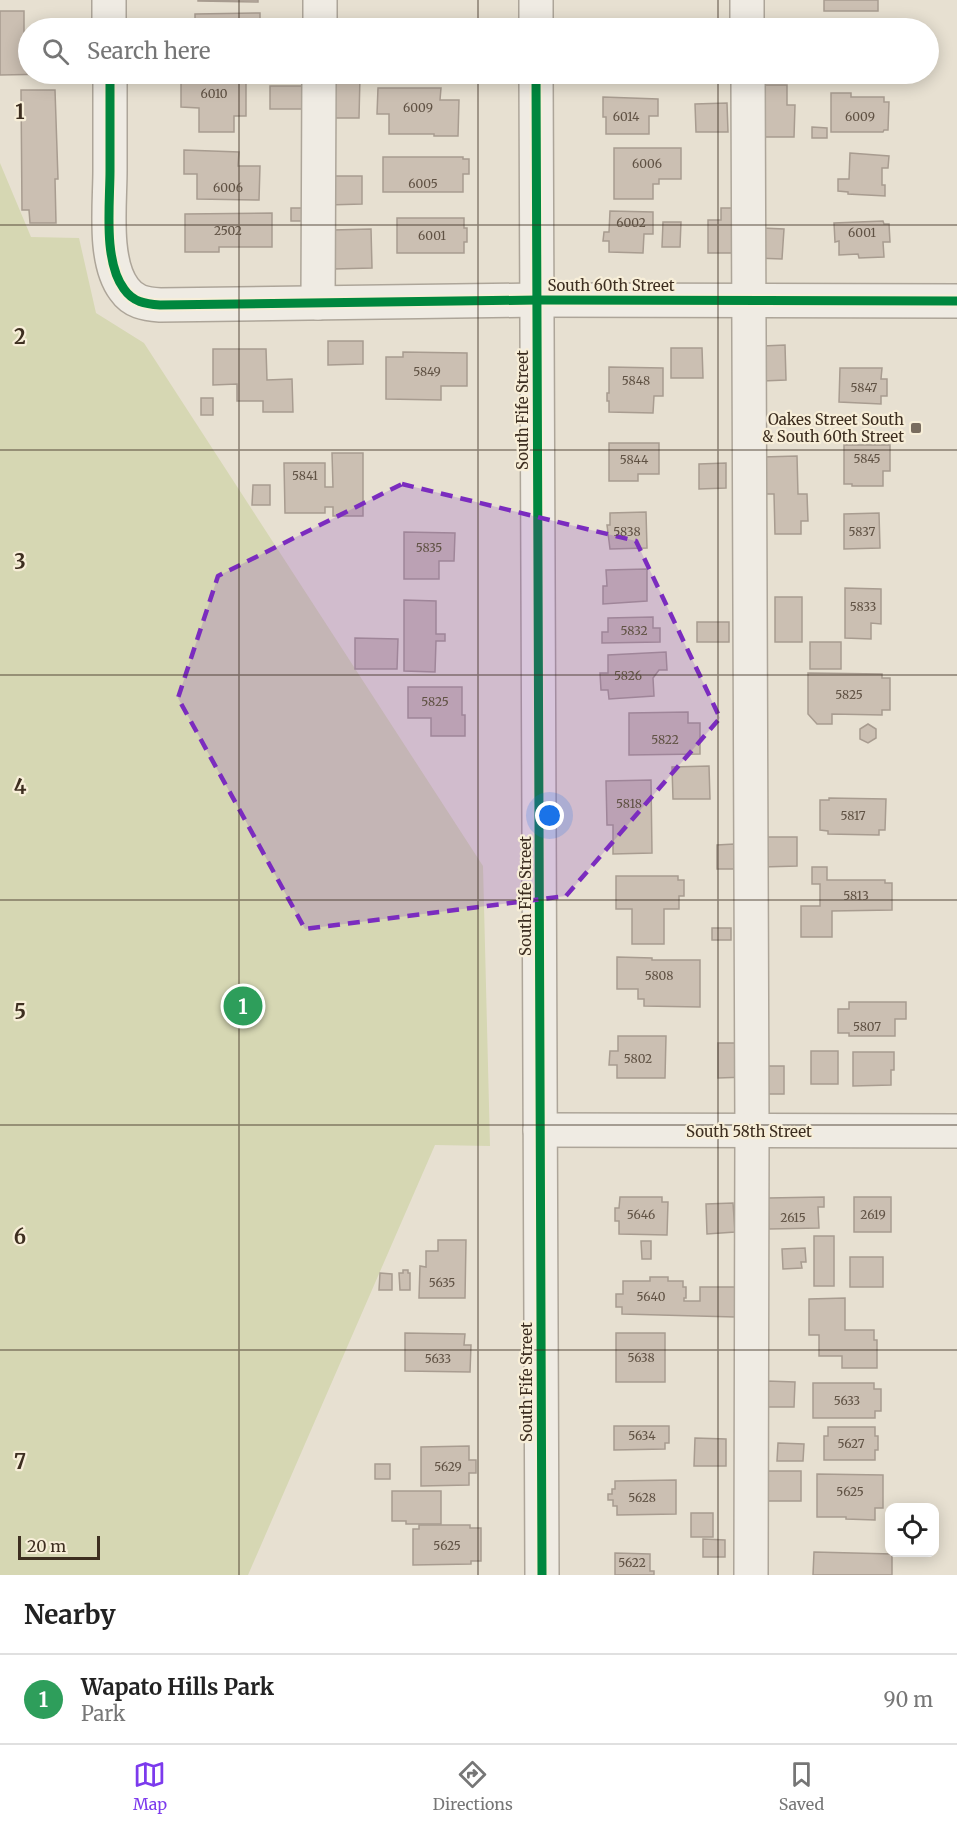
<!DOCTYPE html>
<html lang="en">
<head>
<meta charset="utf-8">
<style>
	body { margin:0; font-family:Merriweather,serif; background:#f6f6f6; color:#222 }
	.controls { position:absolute; right:18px; bottom:18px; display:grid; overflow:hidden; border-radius:12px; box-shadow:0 3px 15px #0003 }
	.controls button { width:54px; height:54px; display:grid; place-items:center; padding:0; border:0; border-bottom:2px solid #e0e0e0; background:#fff; color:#222; font:30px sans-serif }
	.scale { position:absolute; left:18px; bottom:15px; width:82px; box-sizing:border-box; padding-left:6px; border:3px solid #3d2e20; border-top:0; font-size:16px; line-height:21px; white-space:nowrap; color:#3d2e20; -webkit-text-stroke:4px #f7eed8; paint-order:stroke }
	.you { position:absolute; left:550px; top:816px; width:21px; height:21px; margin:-15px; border:4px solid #fff; border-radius:50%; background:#1a73e8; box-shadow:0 0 0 9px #1a73e833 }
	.badge { display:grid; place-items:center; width:39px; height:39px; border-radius:50%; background:#7c3aed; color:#fff; font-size:20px; font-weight:700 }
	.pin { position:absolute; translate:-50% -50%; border:3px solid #fff; box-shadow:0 2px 6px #0006 }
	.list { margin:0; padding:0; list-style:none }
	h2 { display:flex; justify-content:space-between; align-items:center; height:78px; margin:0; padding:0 24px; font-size:26px }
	h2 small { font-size:20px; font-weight:400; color:#767676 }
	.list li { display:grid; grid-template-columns:39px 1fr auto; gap:18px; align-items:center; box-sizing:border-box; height:90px; padding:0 24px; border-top:2px solid #e0e0e0 }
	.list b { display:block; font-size:22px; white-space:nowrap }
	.list p { margin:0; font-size:20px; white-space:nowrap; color:#767676 }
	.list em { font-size:20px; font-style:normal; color:#767676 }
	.icon { flex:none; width:33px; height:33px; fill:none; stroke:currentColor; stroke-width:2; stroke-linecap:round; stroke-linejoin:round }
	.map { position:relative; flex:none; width:957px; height:1575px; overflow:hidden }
	.search { position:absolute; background:#fff; box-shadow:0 3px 15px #0003; left:18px; right:18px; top:18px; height:66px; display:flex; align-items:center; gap:15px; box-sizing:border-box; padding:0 21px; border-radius:33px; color:#767676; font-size:22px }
	.sheet { height:168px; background:#fff }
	nav { display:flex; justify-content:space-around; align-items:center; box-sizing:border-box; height:84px; border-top:2px solid #e0e0e0; background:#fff; font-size:16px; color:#767676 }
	nav a { display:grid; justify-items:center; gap:3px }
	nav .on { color:#7c3aed }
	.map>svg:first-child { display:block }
</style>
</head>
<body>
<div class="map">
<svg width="957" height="1575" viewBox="0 0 957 1575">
	<rect width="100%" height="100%" fill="#e7e0d1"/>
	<path fill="#d6d7b3" d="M0,163L31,237L79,238L96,313L144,343L483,866L490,1146L435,1145L248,1575H0Z"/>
	<g fill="#cbbfb2" stroke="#a89c90" stroke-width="1.5">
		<path d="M198,0H258V2L198,1Z"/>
		<rect x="824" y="0" width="54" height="11"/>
		<path d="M0,11H24V33H27V42H28V74H53L0,75Z"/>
		<path d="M260,13V28H195V14Z"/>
		<path d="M734,20V28H703V21Z"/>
		<rect x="761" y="21" width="15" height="7"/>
		<rect x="779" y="21" width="10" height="7"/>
		<path d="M838,22L858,23V26H883V28H837Z"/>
		<path d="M647,26L648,28H605V27Z"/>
		<path d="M329,76H360L359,118H329Z"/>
		<path d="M181,78H246V116H234V132H199V108L181,107Z"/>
		<path d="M764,85H787V105H795L794,137H762Z"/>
		<rect x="270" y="86" width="32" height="23"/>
		<path d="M378,88H441L440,100H459L458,136H434V134H389V114H377Z"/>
		<path d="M21,90H55L58,179H55L56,223H30L29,210H22Z"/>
		<path d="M831,93H851V97H884V102H889L888,130H884L883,132H831Z"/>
		<path d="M603,97L658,99V116H649V134H606V117H603Z"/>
		<path d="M727,103L728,132H696L695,104Z"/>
		<path d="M812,127L827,128V138H812Z"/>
		<path d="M614,148H681V179H659V184H653V199H614Z"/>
		<path d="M184,150L239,152L238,166H260L259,200L197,199V174H184Z"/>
		<path d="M850,153L889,156L888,168H882V185H885V196L848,194V192L838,191V179H849Z"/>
		<path d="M383,157H463V159H469V174H463V192H383Z"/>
		<path d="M326,176H362V204L327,205Z"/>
		<rect x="291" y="208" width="13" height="13"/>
		<path d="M721,208H734V253H708V220H721Z"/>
		<path d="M610,211L653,212V234H644L643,253L609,252V241H603L604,232H609Z"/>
		<path d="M272,213V247H219V252H185V214Z"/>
		<path d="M397,218H464V228H467V242H464V253H397Z"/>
		<path d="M883,221L884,224H889L890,242H883L884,257L859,258L858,254L839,255V241L835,242L834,223Z"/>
		<path d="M663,222H681L680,247H662Z"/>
		<path d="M760,228L784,229L782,259L759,258Z"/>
		<path d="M371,229L372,268L334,269L333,230Z"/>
		<path d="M328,341H363V364L328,365Z"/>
		<path d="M785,345L786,380L762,381L761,346Z"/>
		<path d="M671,348H702L703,378H671Z"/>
		<path d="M213,349H266L267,380L292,379L293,412H263V401H237V384L213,385Z"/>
		<path d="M403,352L467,353V386H441V400L386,399V357H403Z"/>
		<path d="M609,367L663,368V396H654L653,413L609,412V401H607V393H609Z"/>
		<path d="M840,368H882L881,379H887V396H881V404L839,402Z"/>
		<rect x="201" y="398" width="12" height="17"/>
		<path d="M609,443H659V474H638V481H609Z"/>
		<path d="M844,445H890V471H883V486H852V484H844Z"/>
		<path d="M332,453H363V516H333V507H325V513H285L284,463H325V487H333Z"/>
		<path d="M797,456L798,494H807L808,521H801V534H775L774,494H763L762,457Z"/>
		<path d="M726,463V488L699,489V464Z"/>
		<path d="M253,485H270V505H252Z"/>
		<path d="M646,512L647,548L610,549L607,525H610V513Z"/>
		<path d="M879,513L880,548L844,549V514Z"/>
		<path d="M404,532L455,533L454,561H439V579H404Z"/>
		<path d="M647,569V601L603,604V586H607L606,570Z"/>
		<path d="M845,588L881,589V624L871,623V639L845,638Z"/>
		<rect x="775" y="597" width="27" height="45"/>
		<path d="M404,600L436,601V634H445V641H436L435,672L404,671Z"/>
		<path d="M653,617V628H660V642L602,643V632H608V618Z"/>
		<rect x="697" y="622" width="32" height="20"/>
		<path d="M355,638L398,639L397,669H355Z"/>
		<rect x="810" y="642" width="31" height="27"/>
		<path d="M666,652L667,670H659L653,678L654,696L609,699L608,690H601L600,673H608V655Z"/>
		<path d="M808,673L882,674V678H890V710H882V715L832,714V724H817L808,714Z"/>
		<path d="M408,687H462V715H465V736H431V718H408Z"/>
		<path d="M688,712V723H700V754L629,755V713Z"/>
		<path d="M868,724L876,729V738L868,743L860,739V729Z"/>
		<path d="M709,766L710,799H673L672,767Z"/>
		<path d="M651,780L652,853L613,854V825H607L606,781Z"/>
		<path d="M829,798L886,799L885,830H879V835L828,834V831L820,830V800H829Z"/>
		<path d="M762,837H797V866L762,867Z"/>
		<path d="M734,844V869H717V845Z"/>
		<path d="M812,867H827V880H885V883H892V910L832,911V937H801V906H820V884H812Z"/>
		<path d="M616,876H678V880H684V896H679V909H664V944H632V909H616Z"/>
		<rect x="712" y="928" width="19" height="12"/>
		<path d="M617,957L652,958V960H700V1007L644,1006V999H638V989H617Z"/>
		<path d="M849,1002H906V1019H895V1036H849V1033H838V1009H849Z"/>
		<path d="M618,1036H666L665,1078H617V1065H609L610,1051H618Z"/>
		<path d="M718,1043H746L747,1077L718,1078Z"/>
		<rect x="811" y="1051" width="27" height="33"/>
		<path d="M853,1052H894V1070H891V1085L853,1086Z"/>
		<rect x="764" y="1066" width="20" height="28"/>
		<path d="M620,1197H662V1202H668L667,1235L619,1234V1221H615V1208H619Z"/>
		<path d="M824,1197V1207H818L819,1228L769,1229L768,1198Z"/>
		<rect x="854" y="1197" width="37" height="35"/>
		<path d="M733,1203L735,1232L707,1234L706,1204Z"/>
		<rect x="814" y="1236" width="20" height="50"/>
		<path d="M438,1240H466L465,1298H419L420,1266L426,1267V1251H438Z"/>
		<path d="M641,1241H651V1259H642Z"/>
		<path d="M805,1248L806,1262H801L802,1268L783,1269L782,1249Z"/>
		<rect x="850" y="1257" width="33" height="30"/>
		<path d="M403,1270H408V1273H410V1290H400L399,1273H403Z"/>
		<path d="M380,1273L392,1274V1290H379Z"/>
		<path d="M650,1277H668V1281H683V1287H686V1298H684V1301H700V1287H735V1317L622,1314V1307H616V1294H623V1281H650Z"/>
		<path d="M845,1298V1330H874V1340H877V1368H842V1356H819V1335H809V1299Z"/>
		<path d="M405,1333L465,1334L464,1345H471L470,1372L405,1371Z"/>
		<rect x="616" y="1333" width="49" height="49"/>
		<path d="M767,1381L795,1382L794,1407H767Z"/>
		<path d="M813,1383H874V1389H881V1411H875V1418H813Z"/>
		<path d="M614,1426H669V1443H665V1449L614,1450Z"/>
		<path d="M828,1427H875V1436H878V1450H875V1460H824V1436H828Z"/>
		<path d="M695,1438L726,1439V1466H694Z"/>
		<path d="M778,1443L804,1444L803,1461H777Z"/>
		<path d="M469,1446V1460H476V1473H469V1485L421,1486V1447Z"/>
		<rect x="375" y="1464" width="15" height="15"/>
		<rect x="765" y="1471" width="36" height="30"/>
		<path d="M817,1474L883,1475V1508H875V1520L846,1519V1517H817Z"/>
		<path d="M676,1480V1514L617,1515V1506H613V1500H608V1494H612V1489H615V1481Z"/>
		<path d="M392,1491H441V1524H406V1521H392Z"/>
		<rect x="691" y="1513" width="22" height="24"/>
		<path d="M419,1525H470V1528H481V1561H471V1564L413,1565V1529H419Z"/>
		<path d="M703,1539L725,1540V1557H703Z"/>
		<path d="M814,1552L892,1554V1575H813Z"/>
		<path d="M615,1553L650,1554V1571H654V1575H615Z"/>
	</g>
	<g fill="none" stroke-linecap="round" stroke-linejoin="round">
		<defs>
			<g id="minor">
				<path d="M109,0V28"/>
				<path d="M536,0V28"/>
				<path d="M747,0V28"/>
				<path d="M320,28V0"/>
				<path d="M110,74C110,106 110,138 110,171C110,204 103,261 124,289C133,302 145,304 160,305L537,300L957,301"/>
				<path d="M536,74L542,1575"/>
				<path d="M748,74L752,1130L751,1575"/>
				<path d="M318,303L319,74"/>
				<path d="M540,1130L957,1131"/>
			</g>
		</defs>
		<use href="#minor" stroke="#ada599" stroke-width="36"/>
		<use href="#minor" stroke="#efebe3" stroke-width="33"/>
		<defs>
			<g id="cycleway">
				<path d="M110,74C110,106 110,138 110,171C110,204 103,261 124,289C133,302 145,304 160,305L537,300L957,301"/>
				<path d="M536,74L542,1575"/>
			</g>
		</defs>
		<use href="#cycleway" stroke="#f7eed8" stroke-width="13"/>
		<use href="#cycleway" stroke="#00873e" stroke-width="9"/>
	</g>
	<path fill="#7b2cbf" fill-opacity="0.2" stroke="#7b2cbf" stroke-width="4.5" stroke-dasharray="12 8" stroke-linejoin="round" d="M402,484L636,541L720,718L566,896L305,929L178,698L218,576Z"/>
	<path fill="none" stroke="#3d2e20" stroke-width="1.5" stroke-opacity="0.55" d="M239,0V28M478,0V28M718,0V28M239,74V1575M478,74V1575M718,74V1575M0,225H957M0,450H957M0,675H957M0,900H957M0,1125H957M0,1350H957"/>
	<rect fill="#786c5e" stroke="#f7eed8" stroke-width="2" x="910" y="422" width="12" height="12" rx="3"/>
	<g text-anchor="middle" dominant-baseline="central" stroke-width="4.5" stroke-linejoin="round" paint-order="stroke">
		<g font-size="12" fill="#605244">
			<text x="214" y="93">6010</text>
			<text x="418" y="107">6009</text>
			<text x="626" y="116">6014</text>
			<text x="860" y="116">6009</text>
			<text x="647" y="163">6006</text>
			<text x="423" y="183">6005</text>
			<text x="228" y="187">6006</text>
			<text x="631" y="222">6002</text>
			<text x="228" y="230">2502</text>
			<text x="862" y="232">6001</text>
			<text x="432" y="235">6001</text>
			<text x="427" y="371">5849</text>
			<text x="636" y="380">5848</text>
			<text x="864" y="387">5847</text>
			<text x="867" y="458">5845</text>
			<text x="634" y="459">5844</text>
			<text x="305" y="475">5841</text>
			<text x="627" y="531">5838</text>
			<text x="862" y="531">5837</text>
			<text x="429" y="547">5835</text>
			<text x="863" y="606">5833</text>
			<text x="634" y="630">5832</text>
			<text x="628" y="675">5826</text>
			<text x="849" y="694">5825</text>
			<text x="435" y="701">5825</text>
			<text x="665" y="739">5822</text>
			<text x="629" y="803">5818</text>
			<text x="853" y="815">5817</text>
			<text x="856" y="895">5813</text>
			<text x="659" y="975">5808</text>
			<text x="867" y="1026">5807</text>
			<text x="638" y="1058">5802</text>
			<text x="641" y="1214">5646</text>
			<text x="873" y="1214">2619</text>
			<text x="793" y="1217">2615</text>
			<text x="442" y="1282">5635</text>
			<text x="651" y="1296">5640</text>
			<text x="641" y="1357">5638</text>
			<text x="438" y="1358">5633</text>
			<text x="847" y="1400">5633</text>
			<text x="642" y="1435">5634</text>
			<text x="851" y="1443">5627</text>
			<text x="448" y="1466">5629</text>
			<text x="850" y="1491">5625</text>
			<text x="642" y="1497">5628</text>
			<text x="447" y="1545">5625</text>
			<text x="632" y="1562">5622</text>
		</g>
		<g font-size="15" fill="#3d2e20" stroke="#f7eed8">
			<text x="611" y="285">South 60th Street</text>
			<text transform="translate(522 410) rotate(-90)">South Fife Street</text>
			<text transform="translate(525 896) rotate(-90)">South Fife Street</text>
			<text x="749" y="1131">South 58th Street</text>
			<text transform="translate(526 1382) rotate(-90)">South Fife Street</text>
		</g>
		<g font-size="15" fill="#3d2e20" stroke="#f7eed8" text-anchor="end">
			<text x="904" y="419">Oakes Street South<tspan x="904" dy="17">&amp; South 60th Street</tspan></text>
		</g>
	</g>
	<g font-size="20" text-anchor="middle" font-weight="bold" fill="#3d2e20" stroke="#f7eed8" stroke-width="4.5" stroke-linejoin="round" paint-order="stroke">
		<text x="20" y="119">1</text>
		<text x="20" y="344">2</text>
		<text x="20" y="569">3</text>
		<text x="20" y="794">4</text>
		<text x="20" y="1019">5</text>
		<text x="20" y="1244">6</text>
		<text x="20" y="1469">7</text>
	</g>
</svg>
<div class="controls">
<button><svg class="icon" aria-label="locate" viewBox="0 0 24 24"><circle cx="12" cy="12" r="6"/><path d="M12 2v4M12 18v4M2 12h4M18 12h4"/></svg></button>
</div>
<div class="scale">20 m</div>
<div class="you"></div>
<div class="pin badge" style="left:243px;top:1006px;background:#2e9e5b">1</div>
<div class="search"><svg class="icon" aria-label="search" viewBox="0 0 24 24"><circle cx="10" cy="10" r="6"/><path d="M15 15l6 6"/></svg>Search here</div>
</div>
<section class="sheet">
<h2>Nearby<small></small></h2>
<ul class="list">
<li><span class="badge" style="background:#2e9e5b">1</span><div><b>Wapato Hills Park</b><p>Park</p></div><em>90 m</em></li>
</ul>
</section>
<nav>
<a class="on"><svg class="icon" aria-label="map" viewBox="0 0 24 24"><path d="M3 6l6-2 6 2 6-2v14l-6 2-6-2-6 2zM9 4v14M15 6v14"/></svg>Map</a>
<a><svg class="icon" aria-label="directions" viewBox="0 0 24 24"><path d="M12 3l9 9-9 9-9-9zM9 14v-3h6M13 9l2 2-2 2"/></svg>Directions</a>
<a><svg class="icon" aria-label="saved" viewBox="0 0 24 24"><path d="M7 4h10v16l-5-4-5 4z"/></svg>Saved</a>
</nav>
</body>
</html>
